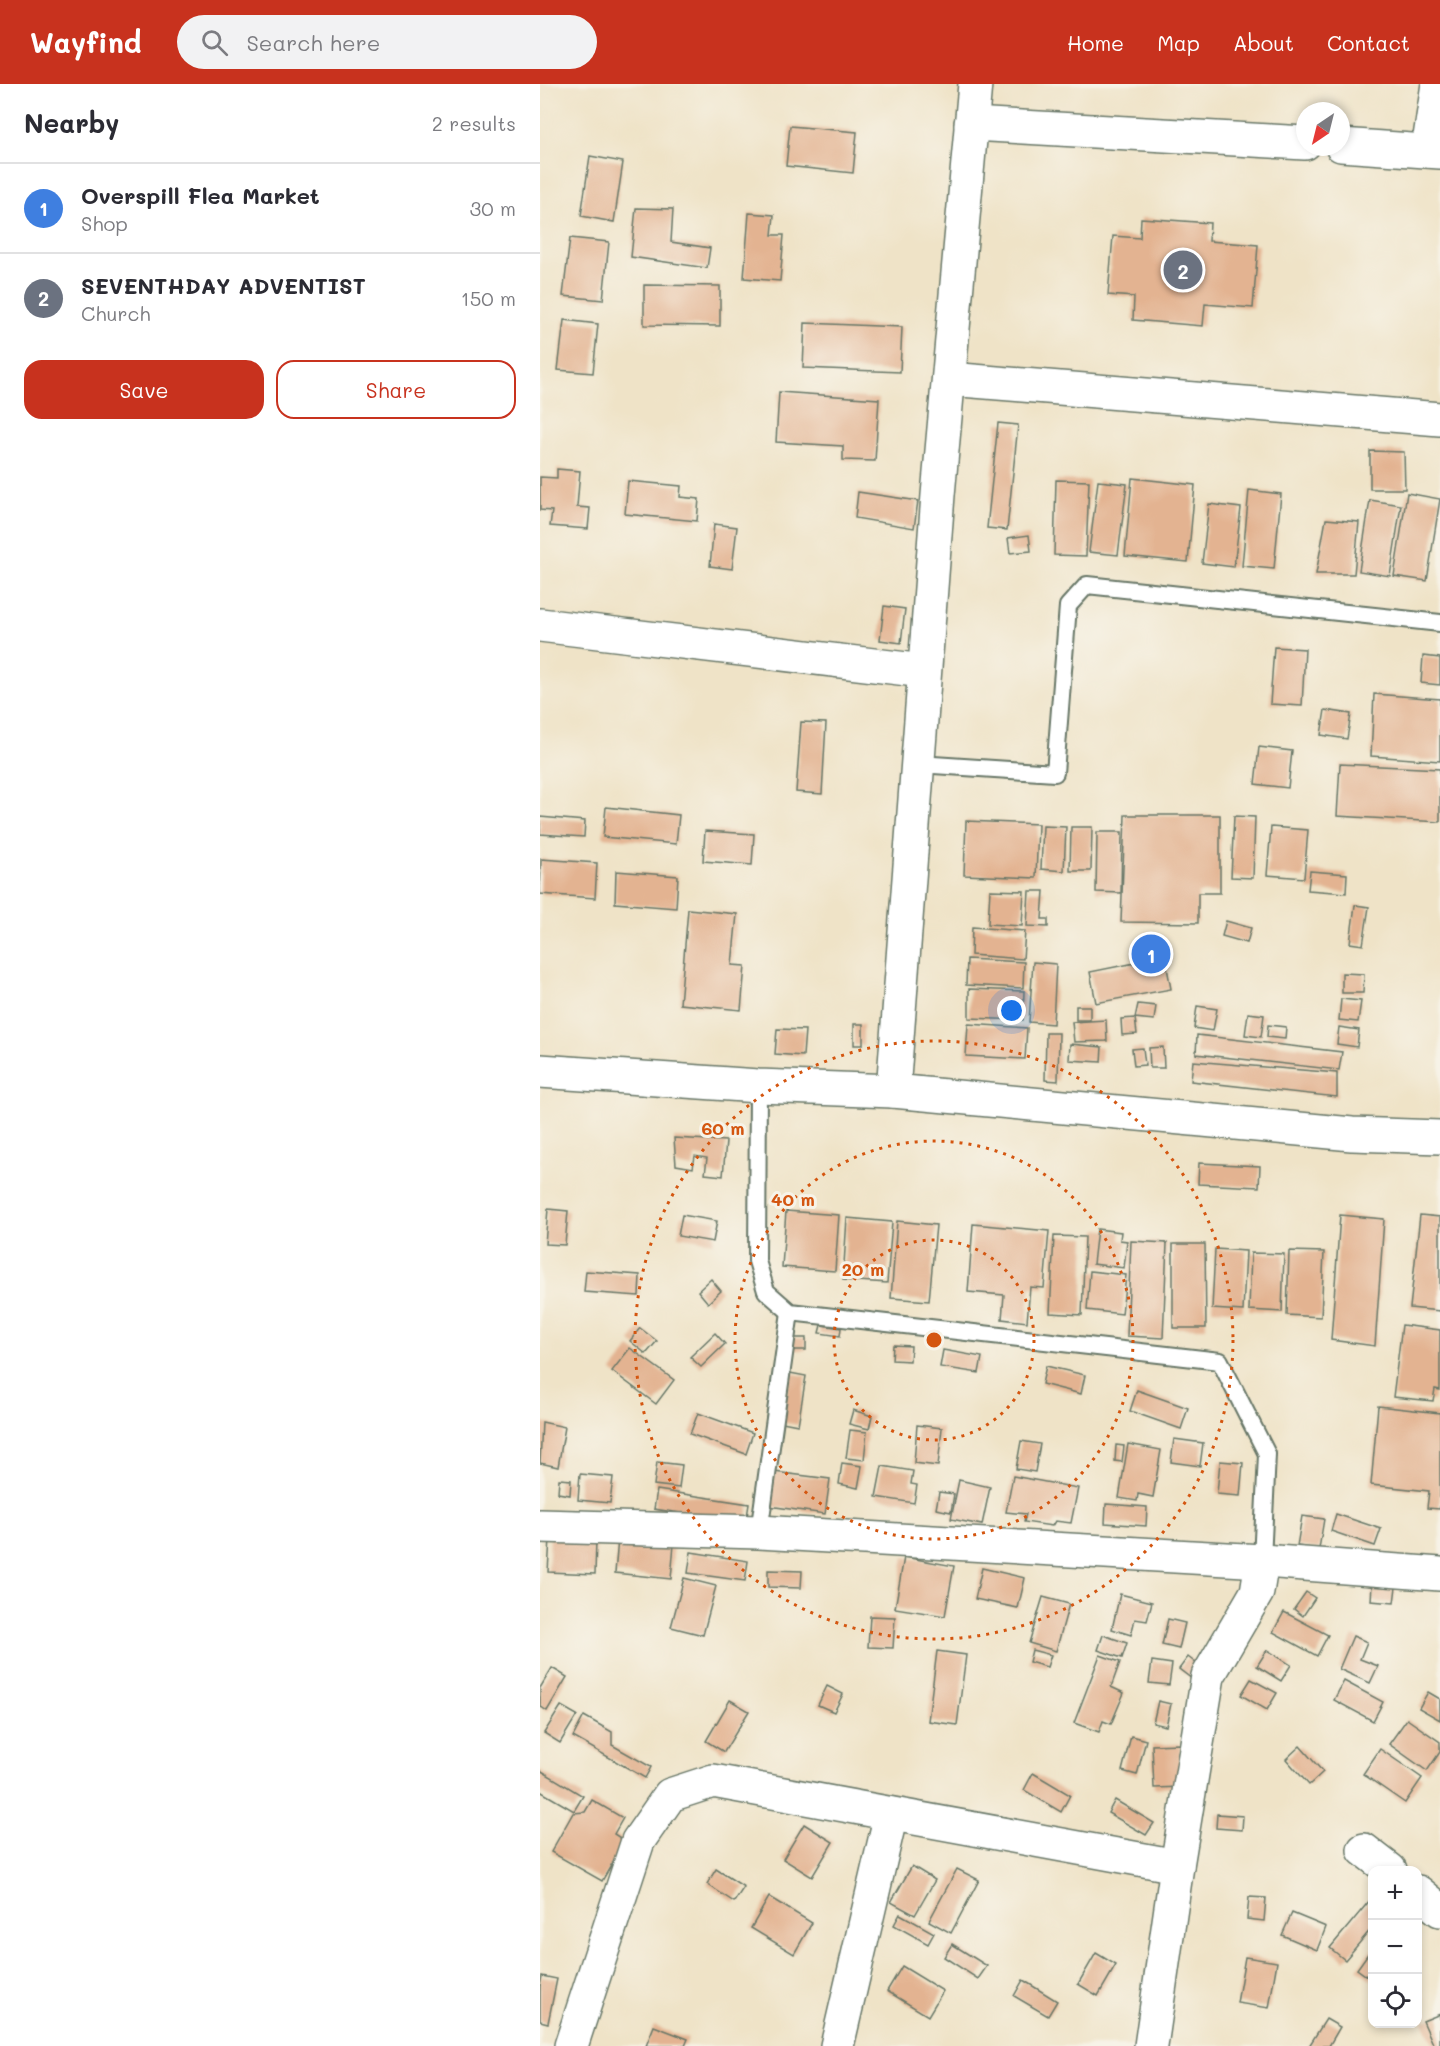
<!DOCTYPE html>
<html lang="en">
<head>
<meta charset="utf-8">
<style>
	body { margin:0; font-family:Mali,sans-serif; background:#f2f2f3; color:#2b2b33 }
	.controls { position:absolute; right:18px; bottom:18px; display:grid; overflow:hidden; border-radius:12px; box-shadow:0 3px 9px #0003 }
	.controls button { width:54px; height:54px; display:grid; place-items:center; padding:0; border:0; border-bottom:2px solid #e1e1e2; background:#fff; color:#2b2b33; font:30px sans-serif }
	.compass { position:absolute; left:756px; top:18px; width:54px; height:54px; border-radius:50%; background:#fff; box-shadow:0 3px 9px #0003; rotate:215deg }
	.you { position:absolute; left:472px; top:927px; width:21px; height:21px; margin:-15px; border:4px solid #fff; border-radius:50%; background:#1a73e8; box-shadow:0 0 0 9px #1a73e833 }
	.badge { display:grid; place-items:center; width:39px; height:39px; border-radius:50%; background:#c8321e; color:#fff; font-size:20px; font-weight:700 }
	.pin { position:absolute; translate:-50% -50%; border:3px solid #fff; box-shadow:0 2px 6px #0006 }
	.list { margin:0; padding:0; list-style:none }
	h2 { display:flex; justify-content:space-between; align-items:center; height:78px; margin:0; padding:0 24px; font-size:26px }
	h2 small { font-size:20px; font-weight:400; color:#7c7c81 }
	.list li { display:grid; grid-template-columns:39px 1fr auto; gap:18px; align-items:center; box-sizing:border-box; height:90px; padding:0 24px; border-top:2px solid #e1e1e2 }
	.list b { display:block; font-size:22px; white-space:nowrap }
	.list p { margin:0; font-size:20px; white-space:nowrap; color:#7c7c81 }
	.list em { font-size:20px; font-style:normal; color:#7c7c81 }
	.actions { display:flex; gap:12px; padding:18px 24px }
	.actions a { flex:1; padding:14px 0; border:2px solid #c8321e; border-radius:18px; text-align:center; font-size:21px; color:#c8321e }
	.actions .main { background:#c8321e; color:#fff }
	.icon { flex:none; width:33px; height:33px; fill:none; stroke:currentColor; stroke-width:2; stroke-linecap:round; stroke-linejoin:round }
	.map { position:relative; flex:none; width:900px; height:1962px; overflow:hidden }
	header { display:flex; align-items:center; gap:36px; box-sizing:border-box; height:84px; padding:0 30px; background:#c8321e; color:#fff }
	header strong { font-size:28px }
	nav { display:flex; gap:33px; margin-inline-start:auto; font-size:21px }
	.search { width:420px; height:54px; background:#f2f2f3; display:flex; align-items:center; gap:15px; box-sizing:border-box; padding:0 21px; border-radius:33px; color:#7c7c81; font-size:22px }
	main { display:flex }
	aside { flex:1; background:#fff }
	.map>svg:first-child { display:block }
</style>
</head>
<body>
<header>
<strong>Wayfind</strong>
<div class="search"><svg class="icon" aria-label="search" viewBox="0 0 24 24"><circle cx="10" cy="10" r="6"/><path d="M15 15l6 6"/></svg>Search here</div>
<nav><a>Home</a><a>Map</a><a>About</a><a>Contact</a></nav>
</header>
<main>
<aside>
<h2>Nearby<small>2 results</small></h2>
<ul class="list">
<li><span class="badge" style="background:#3f7fe0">1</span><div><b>Overspill Flea Market</b><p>Shop</p></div><em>30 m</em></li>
<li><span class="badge" style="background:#6b7280">2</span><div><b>SEVENTHDAY ADVENTIST</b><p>Church</p></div><em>150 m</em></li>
</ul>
<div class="actions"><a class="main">Save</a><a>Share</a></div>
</aside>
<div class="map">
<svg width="900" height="1962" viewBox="0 0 900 1962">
	<rect width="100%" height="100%" fill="#f7f3e8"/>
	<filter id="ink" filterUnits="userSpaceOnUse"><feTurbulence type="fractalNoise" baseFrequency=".0167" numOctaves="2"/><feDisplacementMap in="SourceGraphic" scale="12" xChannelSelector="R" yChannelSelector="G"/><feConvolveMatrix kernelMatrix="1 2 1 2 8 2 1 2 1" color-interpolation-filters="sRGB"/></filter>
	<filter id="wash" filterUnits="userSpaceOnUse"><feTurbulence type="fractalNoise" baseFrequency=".008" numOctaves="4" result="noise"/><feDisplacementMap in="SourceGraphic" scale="24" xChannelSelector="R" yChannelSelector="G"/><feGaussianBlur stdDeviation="1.35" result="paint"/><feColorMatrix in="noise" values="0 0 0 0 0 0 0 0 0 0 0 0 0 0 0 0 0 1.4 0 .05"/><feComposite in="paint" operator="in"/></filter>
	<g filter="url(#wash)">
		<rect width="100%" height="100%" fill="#efe3c7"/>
		<g id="blocks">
			<g fill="#e3b391">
				<path d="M250,42L317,48L313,89L246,82Z"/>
				<path d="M50,72L83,78L74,138L41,132Z"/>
				<path d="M96,124L133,125L131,158L170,164L167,184L91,173Z"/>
				<path d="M209,129L234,131L232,151H244L240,197L204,194Z"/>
				<path d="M601,134L670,139L669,157L718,161L713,224L665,220L663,242L593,236L594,213L568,211L573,152L600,154Z"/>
				<path d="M30,154L69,158L63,216L23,212Z"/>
				<path d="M104,201L180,202V242L104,241Z"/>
				<path d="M24,236L58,240L53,289L18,286Z"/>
				<path d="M265,239L362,243L360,288L263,284Z"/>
				<path d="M239,308L339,315L335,377L303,376V362L236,358Z"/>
				<path d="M458,339L478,341L467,446L447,444Z"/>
				<path d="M830,367L864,368L865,405H830Z"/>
				<path d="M17,385L40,387L37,423L50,424L48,445L10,442L12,427L0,426V393L17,394Z"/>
				<path d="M592,394L655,401L648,478L585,472Z"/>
				<path d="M516,396L549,397L546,472L514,471Z"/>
				<path d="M88,397L141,402L140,413L159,415L157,437L85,430Z"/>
				<path d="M558,397L587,400L578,471L549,468Z"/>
				<path d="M709,406L741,410L734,485L702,482Z"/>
				<path d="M318,408L378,417L374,444L315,434Z"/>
				<path d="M867,409L900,415L887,497L854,492Z"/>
				<path d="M830,416L861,421L850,492L819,487Z"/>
				<path d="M669,420L701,424L694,483L662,479Z"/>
				<path d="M786,435L819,438L814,490H776Z"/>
				<path d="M174,440L197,443L192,485L170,482Z"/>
				<path d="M489,451L491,467L470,469L468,454Z"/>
				<path d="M344,522L365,525L361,559L340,556Z"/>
				<path d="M734,563L765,565L762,622L730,620Z"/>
				<path d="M883,572L900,574V601L881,599Z"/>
				<path d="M834,610L900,615V677L831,672Z"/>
				<path d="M785,626L811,630L807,655L781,651Z"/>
				<path d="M261,638L286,639L282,710L256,708Z"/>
				<path d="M719,663L752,667L748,704L715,700Z"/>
				<path d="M800,680L900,685V738L797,732Z"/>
				<path d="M66,723L139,731L136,760L63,753Z"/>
				<path d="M585,731H680V809H658V839L581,838Z"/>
				<path d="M694,732L715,733L713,794L691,793Z"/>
				<path d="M0,733L45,737L44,753L0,750Z"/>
				<path d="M426,737L498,740L496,794L424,791Z"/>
				<path d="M503,742L526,743L524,787L501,785Z"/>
				<path d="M531,743H552L551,787H530Z"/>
				<path d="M731,743L768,746L764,794L727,791Z"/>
				<path d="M165,747L214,750L212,781L163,777Z"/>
				<path d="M557,748H582L581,809L556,808Z"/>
				<path d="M1,775L57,779L55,814L0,810Z"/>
				<path d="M76,787L138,792L136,824L75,819Z"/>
				<path d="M770,787L807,790L806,809L768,806Z"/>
				<path d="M450,806L484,807L482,842L448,840Z"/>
				<path d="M489,807H504L502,835H508V843L487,842Z"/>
				<path d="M815,821L829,823L823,861L810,859Z"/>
				<path d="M148,825L197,830L192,881L205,882L201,926L140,920Z"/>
				<path d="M686,837L711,844L707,859L682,852Z"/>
				<path d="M432,843L485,847L483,875L431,871Z"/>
				<path d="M625,873L631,905L556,919L550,888Z"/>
				<path d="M427,875L484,878L483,904L426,901Z"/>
				<path d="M493,878L516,880L513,940L489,938Z"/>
				<path d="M802,889L824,890L823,909H802Z"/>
				<path d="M429,905L484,907L483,936L429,934Z"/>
				<path d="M801,915L821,917L818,938L799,936Z"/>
				<path d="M598,920L616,922L614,936L595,934Z"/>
				<rect x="536" y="922" width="14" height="14"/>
				<path d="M657,922L677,925L673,947L654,944Z"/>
				<path d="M708,929L724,931L721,953L705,951Z"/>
				<path d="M595,934L597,950L582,951L581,935Z"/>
				<path d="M566,936L567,957L534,958L532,938Z"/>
				<rect x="314" y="940" width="9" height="21"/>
				<path d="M428,940L487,944L485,975L426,972Z"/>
				<path d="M728,941L746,943L745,955L727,953Z"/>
				<path d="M799,943L819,946L817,963L797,960Z"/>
				<path d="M237,945L265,946L263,972L235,970Z"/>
				<path d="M506,949H519L518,997L505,996Z"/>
				<path d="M657,951L802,968L799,986L656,970Z"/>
				<path d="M530,960L562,963L561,978L529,976Z"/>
				<path d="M623,963L624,984H610L609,964Z"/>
				<path d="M603,964L605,981L594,982L592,965Z"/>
				<path d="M653,977L797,989V1013L651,997Z"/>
				<path d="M134,1054L186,1057L183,1092L165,1090L167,1074L155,1072L153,1084L136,1081Z"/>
				<path d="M659,1079L720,1082L719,1103L658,1100Z"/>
				<path d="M8,1125L28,1127L25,1161L5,1160Z"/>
				<path d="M246,1127L299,1131L295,1187L242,1183Z"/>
				<path d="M142,1131L177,1137L173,1158L138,1152Z"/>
				<path d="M800,1131L844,1135L835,1262L791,1256Z"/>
				<path d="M880,1131L900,1133V1227L870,1224Z"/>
				<path d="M307,1134L352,1138L347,1199L303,1196Z"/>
				<path d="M357,1137L396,1141L389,1217L351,1214Z"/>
				<path d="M433,1140L509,1147L504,1204L490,1203L487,1238L462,1235L464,1211L428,1208Z"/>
				<path d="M557,1145L581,1148L580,1156L587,1157L584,1184L553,1180Z"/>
				<path d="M514,1152L545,1153L542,1231L510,1229Z"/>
				<path d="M591,1157L627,1159L623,1254L587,1252Z"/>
				<path d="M633,1160H665L666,1244H633Z"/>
				<path d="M675,1165L706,1167L703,1227L672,1225Z"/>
				<path d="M749,1167L784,1168L781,1233L747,1231Z"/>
				<path d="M711,1169L744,1170L742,1228L709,1226Z"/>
				<path d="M46,1187L100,1191L99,1212L44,1208Z"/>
				<path d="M550,1187L586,1191L582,1230L547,1226Z"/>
				<path d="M171,1195L181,1207L168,1219L158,1207Z"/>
				<path d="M281,1241L301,1244L300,1252L279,1249Z"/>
				<path d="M862,1241L900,1246V1306L895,1305L893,1317L853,1313Z"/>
				<path d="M100,1244L117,1257L106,1270L90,1257Z"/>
				<path d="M175,1249L185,1260L161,1283L150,1273Z"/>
				<rect x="250" y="1254" width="16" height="12"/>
				<path d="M353,1261L371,1262L370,1277L352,1276Z"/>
				<path d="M90,1264L134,1296L116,1320L72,1287Z"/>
				<path d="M403,1266L442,1273L439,1289L400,1283Z"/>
				<path d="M506,1282L545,1291L541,1310L502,1300Z"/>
				<path d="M250,1289L266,1292L258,1341L242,1338Z"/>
				<path d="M597,1306L648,1324L641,1345L590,1327Z"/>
				<path d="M838,1322L900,1329V1425L887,1424L889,1407L831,1401Z"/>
				<path d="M313,1326L332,1332L329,1345L309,1340Z"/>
				<path d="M158,1329L213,1349L206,1370L150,1350Z"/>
				<path d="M2,1338L25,1343L18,1383L0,1379Z"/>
				<path d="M377,1341L402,1344L398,1382L374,1379Z"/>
				<path d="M310,1346L327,1348L324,1376L306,1374Z"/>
				<path d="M634,1355L663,1359L660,1382L631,1378Z"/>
				<path d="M481,1357L500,1360L495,1388L476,1385Z"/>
				<path d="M588,1360L621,1366L613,1413L598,1410L597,1417L579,1414Z"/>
				<path d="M576,1361L584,1362L582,1378L575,1377Z"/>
				<path d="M680,1377L703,1379L700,1412L677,1410Z"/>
				<path d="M117,1378L142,1381L139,1404L114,1401Z"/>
				<path d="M302,1379L322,1382L318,1404L299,1400Z"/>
				<path d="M342,1382L373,1387L371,1400L377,1401L374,1419L336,1413Z"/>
				<path d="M234,1388L290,1395L285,1430L229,1422Z"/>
				<path d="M40,1390L73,1393L70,1419L38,1416Z"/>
				<path d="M473,1392L538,1404L531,1439L515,1437L512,1442L484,1438L486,1430L466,1428Z"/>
				<path d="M19,1395L31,1396L30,1411L18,1409Z"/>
				<path d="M419,1396L450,1403L442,1441L411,1435Z"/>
				<path d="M117,1406L209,1420L206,1439L114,1425Z"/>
				<path d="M399,1408L414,1410L411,1428L396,1425Z"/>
				<path d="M566,1420L607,1423L606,1442L565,1439Z"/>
				<path d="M796,1430L841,1445L835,1462L791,1447Z"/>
				<path d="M762,1432L784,1435L779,1465L757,1462Z"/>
				<path d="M10,1454L56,1456L55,1490L8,1488Z"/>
				<path d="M78,1455L134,1460L131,1495L75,1489Z"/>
				<path d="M151,1468L208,1477L205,1497L148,1489Z"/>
				<path d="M364,1473L414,1482L405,1532L355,1524Z"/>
				<path d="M442,1484L485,1494L478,1524L435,1515Z"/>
				<path d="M228,1486L262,1487L261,1504L228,1503Z"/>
				<path d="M144,1494L176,1502L163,1551L131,1543Z"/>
				<path d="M832,1500L856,1503L854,1519L831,1517Z"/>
				<path d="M766,1508L775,1514L763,1532L754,1525Z"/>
				<path d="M580,1510L612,1518L607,1537L595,1535L591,1551L572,1545Z"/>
				<path d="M503,1513L529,1520L516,1567L489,1559Z"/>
				<path d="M744,1528L788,1551L777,1572L733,1548Z"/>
				<path d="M330,1532L355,1533L353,1564L328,1563Z"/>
				<path d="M628,1535L645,1539L639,1565L622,1561Z"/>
				<path d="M563,1551L587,1559L582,1574L558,1566Z"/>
				<path d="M813,1552L827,1558L820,1575L838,1582L830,1599L799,1585Z"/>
				<path d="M492,1566L511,1571L507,1583L489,1578Z"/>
				<path d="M727,1566L751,1581L741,1597L717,1582Z"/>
				<path d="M397,1567L426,1571L417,1641L388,1637Z"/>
				<path d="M560,1571L580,1578L571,1603L584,1609L571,1640L563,1637L559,1648L534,1639Z"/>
				<path d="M648,1573L666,1587L656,1598L639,1585Z"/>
				<path d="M612,1577L632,1580L629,1601L609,1599Z"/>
				<path d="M12,1584L27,1593L7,1627L0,1622V1604Z"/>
				<path d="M711,1595L737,1609L727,1626L701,1611Z"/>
				<path d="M804,1597L843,1618L833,1637L794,1616Z"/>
				<path d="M287,1602L303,1610L294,1628L278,1621Z"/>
				<path d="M888,1608L900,1615V1636L879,1624Z"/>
				<path d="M190,1616L209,1627L184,1668L166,1657Z"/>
				<path d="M618,1617L631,1620L626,1642L613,1639Z"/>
				<path d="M21,1622L37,1631L20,1659L4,1649Z"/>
				<path d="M44,1632L72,1648V1661L111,1683L105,1694L33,1653Z"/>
				<path d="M867,1635L900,1658V1668L887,1687L849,1660Z"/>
				<path d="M591,1652L606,1656L597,1691L582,1687Z"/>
				<path d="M640,1660L642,1703L614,1704L612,1661Z"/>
				<path d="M760,1662L783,1688L769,1701L746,1675Z"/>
				<path d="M840,1665L882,1694L865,1719L823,1690Z"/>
				<path d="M0,1686L43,1712L34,1727L0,1707Z"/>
				<path d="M493,1689L530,1711L521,1728L484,1706Z"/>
				<path d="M52,1716L83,1734L74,1750L85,1757L62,1797L11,1768L33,1729L45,1728Z"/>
				<path d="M575,1716L614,1739L606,1751L568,1729Z"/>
				<path d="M677,1730L703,1732L702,1746L676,1744Z"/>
				<path d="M264,1740L293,1758L272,1793L243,1775Z"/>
				<path d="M372,1782L395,1796L375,1831L351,1818Z"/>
				<path d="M176,1785L204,1803L194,1818L167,1800Z"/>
				<path d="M417,1785L439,1796L411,1849L389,1837Z"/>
				<path d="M229,1813L272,1839L254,1870L211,1844Z"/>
				<path d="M709,1813L726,1814L724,1837L707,1835Z"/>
				<path d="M830,1816L832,1818V1844L805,1876L790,1864Z"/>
				<path d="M752,1829L786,1843L777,1866L742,1851Z"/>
				<path d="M360,1830L394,1849L388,1860L354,1841Z"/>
				<path d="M412,1860L447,1882L438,1895L404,1873Z"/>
				<path d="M832,1864V1896L817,1885Z"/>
				<path d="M556,1869L576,1881L558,1912L538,1900Z"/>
				<path d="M705,1873L737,1878L729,1924L697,1919Z"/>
				<path d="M362,1882L403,1907L388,1932L347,1907Z"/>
				<path d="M2,1892L17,1895L8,1939L0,1937V1902Z"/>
				<path d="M483,1896L517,1917L508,1932L474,1912Z"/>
				<path d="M900,1930V1962H894L883,1937Z"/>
				<path d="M786,1935L800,1943L789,1962H769Z"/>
				<path d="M114,1942L148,1955L145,1962H106Z"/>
			</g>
		</g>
	</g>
	<g filter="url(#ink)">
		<use href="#blocks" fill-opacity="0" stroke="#687767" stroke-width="1.5"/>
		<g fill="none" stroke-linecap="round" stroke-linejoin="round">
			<defs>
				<g id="lane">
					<path d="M378,680L515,689L528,522L547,501L900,539"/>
					<path d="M218,1002L217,1177L226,1207L250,1228L680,1277L727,1370L722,1477"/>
					<path d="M219,1448L250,1228"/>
				</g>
				<g id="street">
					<path d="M431,40L765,59"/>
					<path d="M801,61L900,68"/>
					<path d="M888,67L898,0"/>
					<path d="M409,295L900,335"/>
					<path d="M0,541L384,587"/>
					<path d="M0,1442L219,1448L722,1477L900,1490"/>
					<path d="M824,1766L850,1786"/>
					<path d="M878,1808L900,1826"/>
					<path d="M31,1962L98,1757L130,1711L173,1697L637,1782"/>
					<path d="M297,1962L351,1730"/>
					<path d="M611,1962L637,1782L668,1592L717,1508L722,1477"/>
				</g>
				<g id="secondary">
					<path d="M0,987L218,1002L353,1007L812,1050L900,1053"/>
					<path d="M353,1007L398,411L435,0"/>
				</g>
			</defs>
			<use href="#lane" stroke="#687767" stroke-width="20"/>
			<use href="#street" stroke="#687767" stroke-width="36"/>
			<use href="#secondary" stroke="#687767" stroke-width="36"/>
			<use href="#lane" stroke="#fff" stroke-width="16"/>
			<use href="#street" stroke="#fff" stroke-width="33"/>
			<use href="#secondary" stroke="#fff" stroke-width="33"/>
		</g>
	</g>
	<g fill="none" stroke="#d45610" stroke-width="3" stroke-dasharray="3 6">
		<circle cx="394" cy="1256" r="100"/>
		<circle cx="394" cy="1256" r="199"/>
		<circle cx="394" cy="1256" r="299"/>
	</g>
	<circle cx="394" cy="1256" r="9" fill="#d45610" stroke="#f7f3e8" stroke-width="3"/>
	<g font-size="18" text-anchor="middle" font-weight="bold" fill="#d45610" stroke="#f7f3e8" stroke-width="6" stroke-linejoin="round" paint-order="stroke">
		<text x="183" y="1051">60 m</text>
		<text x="253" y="1122">40 m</text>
		<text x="323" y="1192">20 m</text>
	</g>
</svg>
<div class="controls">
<button>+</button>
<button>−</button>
<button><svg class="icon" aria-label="locate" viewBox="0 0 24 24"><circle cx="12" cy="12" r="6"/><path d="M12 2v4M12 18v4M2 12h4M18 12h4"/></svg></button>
</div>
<svg class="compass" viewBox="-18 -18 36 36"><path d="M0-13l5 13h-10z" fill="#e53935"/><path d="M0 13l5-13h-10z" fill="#7c7c81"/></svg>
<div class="you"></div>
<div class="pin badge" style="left:611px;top:870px;background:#3f7fe0">1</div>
<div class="pin badge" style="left:643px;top:186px;background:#6b7280">2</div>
</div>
</main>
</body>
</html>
